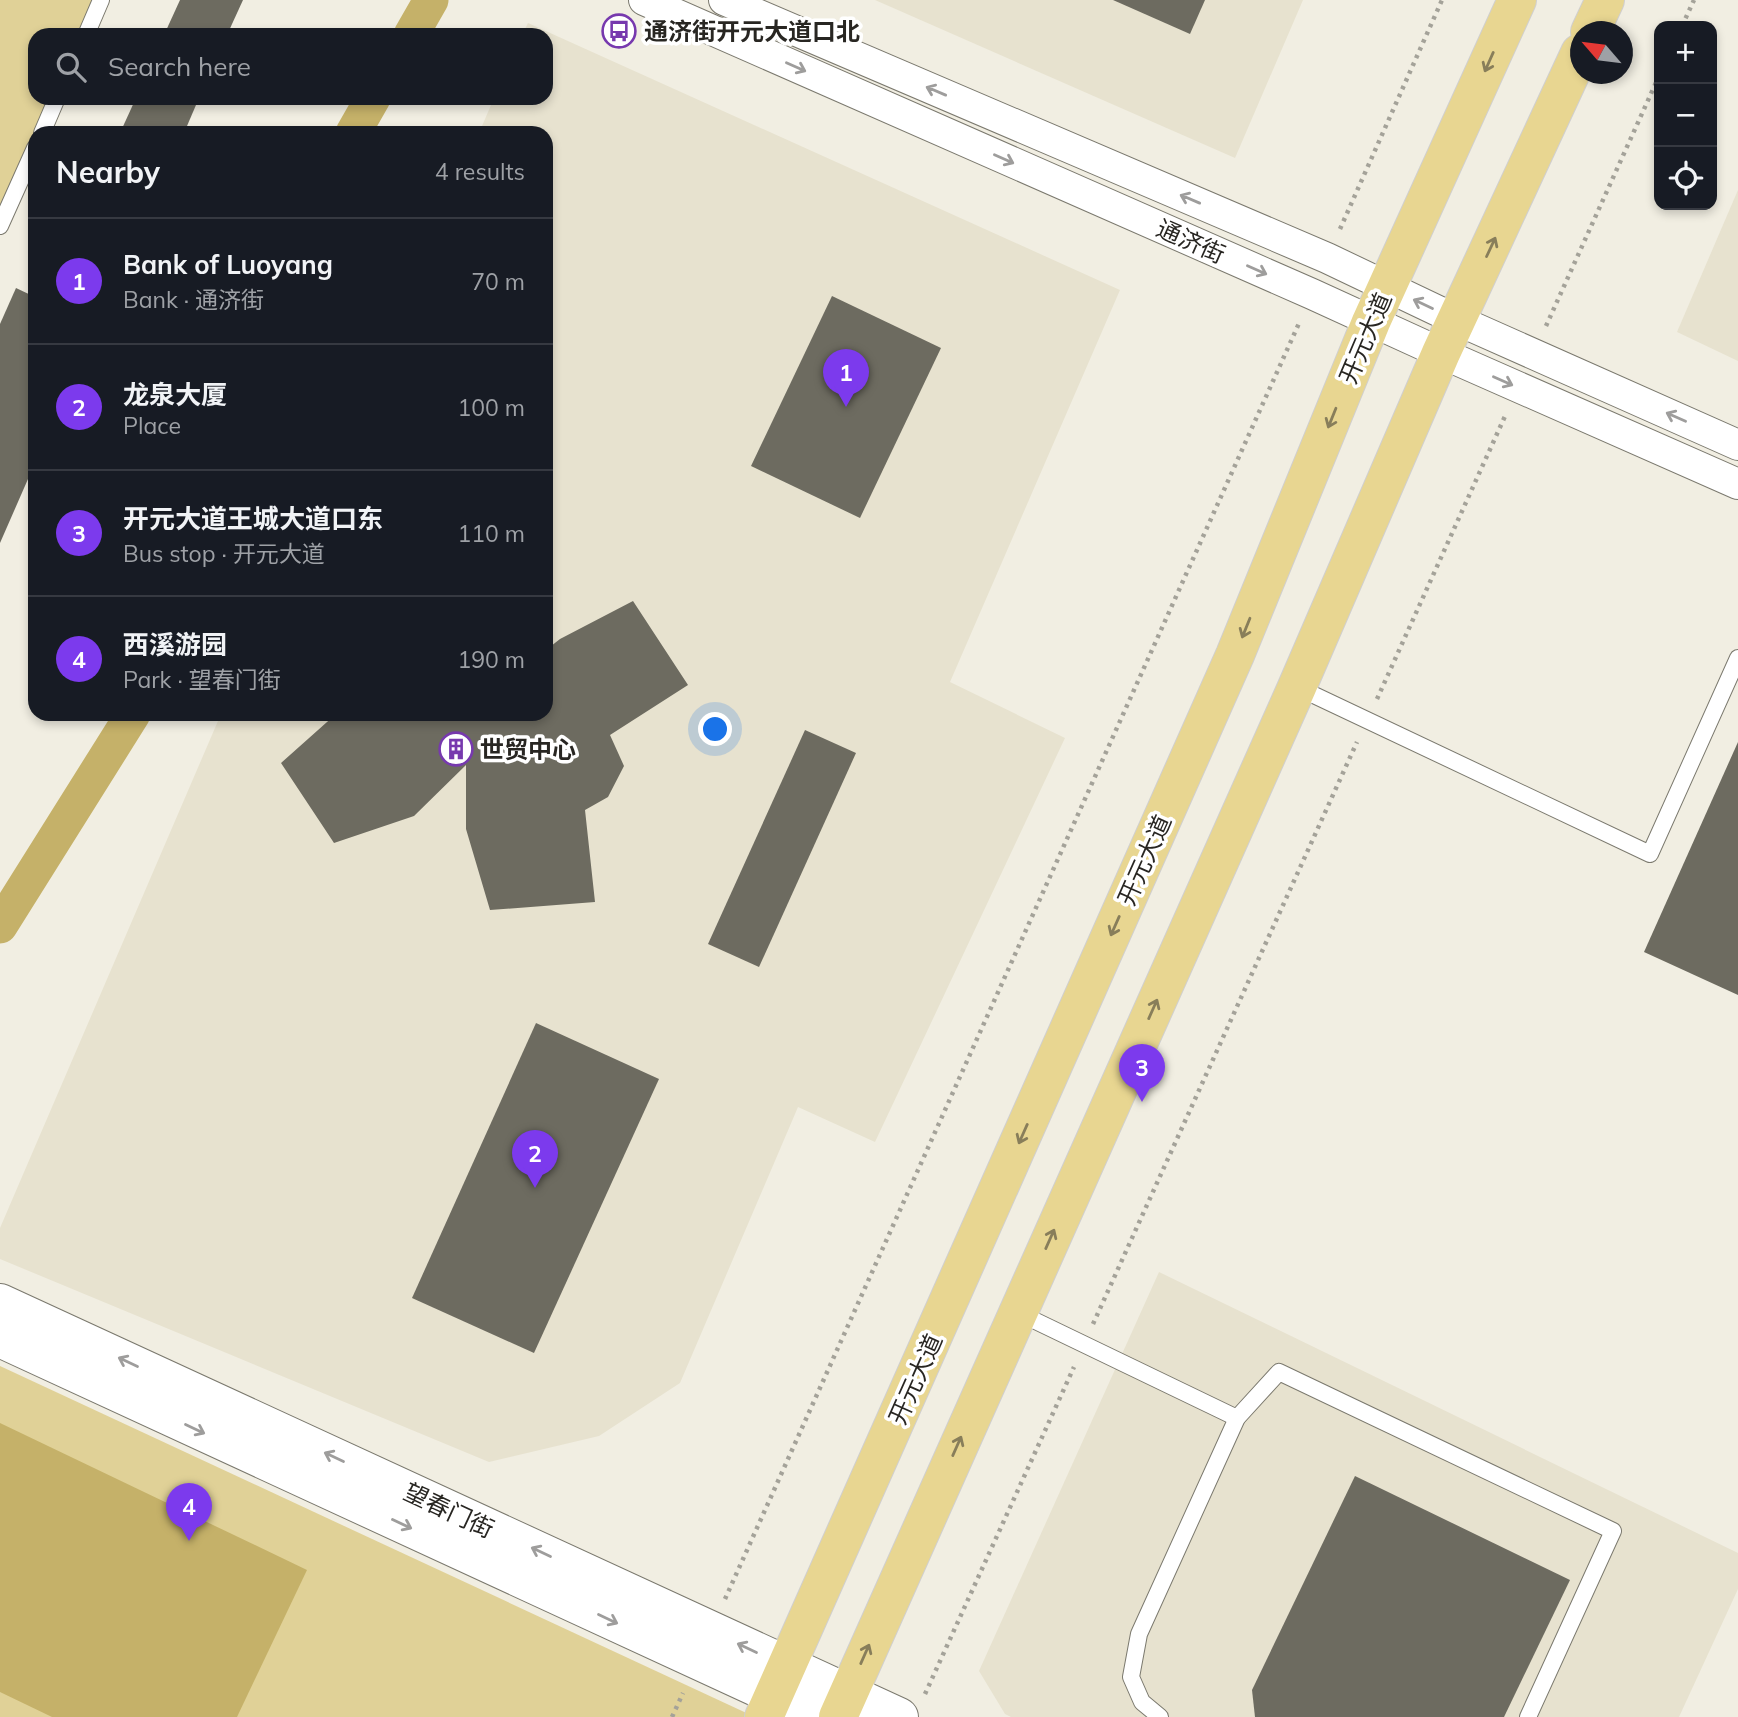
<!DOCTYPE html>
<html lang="en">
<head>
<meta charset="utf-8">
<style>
	body { margin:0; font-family:Mulish,"Noto Sans SC",sans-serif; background:#20242c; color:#f1f3f6 }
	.controls { position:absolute; right:21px; top:21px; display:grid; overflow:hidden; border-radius:14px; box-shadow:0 4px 10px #0003 }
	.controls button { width:63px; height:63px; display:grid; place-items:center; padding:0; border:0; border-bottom:2px solid #363941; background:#171b24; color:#f1f3f6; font:35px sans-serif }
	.compass { position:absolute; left:1570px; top:21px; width:63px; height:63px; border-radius:50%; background:#171b24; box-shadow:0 4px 10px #0003; rotate:298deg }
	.you { position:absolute; left:716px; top:730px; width:24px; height:24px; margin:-18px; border:5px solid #fff; border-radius:50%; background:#1a73e8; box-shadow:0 0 0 10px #1a73e833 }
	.badge { display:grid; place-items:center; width:46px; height:46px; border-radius:50%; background:#7c3aed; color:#fff; font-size:23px; font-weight:700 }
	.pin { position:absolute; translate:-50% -58px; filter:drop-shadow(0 2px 4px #0008) }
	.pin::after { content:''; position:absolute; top:37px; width:24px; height:21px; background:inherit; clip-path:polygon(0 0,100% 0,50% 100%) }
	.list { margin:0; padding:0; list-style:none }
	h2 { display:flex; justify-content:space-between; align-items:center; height:91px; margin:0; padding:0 28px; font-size:30px }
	h2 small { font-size:23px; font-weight:400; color:#9ea1a6 }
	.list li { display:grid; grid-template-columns:46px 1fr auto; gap:21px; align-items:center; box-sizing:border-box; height:126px; padding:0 28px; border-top:2px solid #363941 }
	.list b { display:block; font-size:26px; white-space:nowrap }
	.list p { margin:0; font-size:23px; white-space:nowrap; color:#9ea1a6 }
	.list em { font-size:23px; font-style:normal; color:#9ea1a6 }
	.icon { flex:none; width:38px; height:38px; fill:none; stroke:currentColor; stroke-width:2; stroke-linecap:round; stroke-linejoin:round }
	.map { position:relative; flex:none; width:1738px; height:1717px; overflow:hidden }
	.search { position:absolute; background:#171b24; box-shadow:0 4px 10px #0003; left:28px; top:28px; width:525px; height:77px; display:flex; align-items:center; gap:18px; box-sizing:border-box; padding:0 24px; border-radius:21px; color:#9ea1a6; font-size:26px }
	.panel { position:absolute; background:#171b24; box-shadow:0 4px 10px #0003; left:28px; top:126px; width:525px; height:595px; border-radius:21px }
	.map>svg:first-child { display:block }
</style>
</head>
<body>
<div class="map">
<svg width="1738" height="1717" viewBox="0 0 1738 1717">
	<rect width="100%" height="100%" fill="#f1eee2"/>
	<g fill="#e7e2cf">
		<path d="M875,0H1303L1235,158Z"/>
		<path d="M528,23L1120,290L950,682L1065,738L875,1142L798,1107L680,1383L599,1436L489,1462L0,1259V1228L221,714H546V133H479L494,98H546V35H522Z"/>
		<path d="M1738,190V361L1677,332Z"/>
		<path d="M1159,1272L1738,1553V1589L1679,1717H1011L1005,1714L979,1671Z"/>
	</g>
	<g fill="#e0d197">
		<path d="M0,0H101L86,35H35V98H57L35,133V148L0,226Z"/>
		<path d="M0,1366L755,1717H0Z"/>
	</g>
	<path fill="#c5b169" d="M0,1423L307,1570L237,1717H52L0,1692Z"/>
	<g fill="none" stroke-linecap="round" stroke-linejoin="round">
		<g stroke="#c5b169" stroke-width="35">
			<path d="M411,35L431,0"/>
			<path d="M353,133L373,98"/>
			<path d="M0,926L133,714"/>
		</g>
	</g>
	<g fill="#6d6b60">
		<path d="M180,0H243L227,35H164Z"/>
		<path d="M1113,0H1205L1190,34Z"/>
		<path d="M136,98H199L184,133H120Z"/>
		<path d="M16,288L35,297V463L0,543V324Z"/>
		<path d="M832,296L941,348L860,518L751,466Z"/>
		<path d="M633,601L688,685L610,735L624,766L608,797L585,810L595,902L490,910L466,829V765L414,816L334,843L281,763L336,714H546V650L560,639Z"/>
		<path d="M805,730L856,753L759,967L708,944Z"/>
		<path d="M1738,742V995L1644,952Z"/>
		<path d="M536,1023L659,1079L534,1353L412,1298Z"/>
		<path d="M1355,1476L1570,1580L1504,1717H1255L1252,1690Z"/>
	</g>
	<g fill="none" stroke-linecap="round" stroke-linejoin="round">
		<defs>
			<g id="lane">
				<path d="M86,35L101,0"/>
				<path d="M42,133L57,98"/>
				<path d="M0,226L35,148"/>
				<path d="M1297,687L1650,854L1738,658"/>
				<path d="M1017,1312L1237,1418"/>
				<path d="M1160,1717L1142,1702L1131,1677L1139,1634L1237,1418L1279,1372L1613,1531L1528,1717"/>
			</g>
			<g id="street">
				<path d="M644,0L1312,294L1441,353L1738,484"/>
				<path d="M724,0L1327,258L1457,320L1738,445"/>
			</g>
			<g id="secondary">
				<path d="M0,1303L899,1717"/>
				<path d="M0,1338L821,1717"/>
			</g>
			<g id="primary">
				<path d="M1590,32L1605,0"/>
				<path d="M764,1717L1235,655L1371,322L1517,0"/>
				<path d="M838,1717L1297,687L1441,353L1580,53"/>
			</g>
		</defs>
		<use href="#lane" stroke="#7b796e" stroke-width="18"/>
		<use href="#street" stroke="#7b796e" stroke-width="32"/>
		<use href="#secondary" stroke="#7b796e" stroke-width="40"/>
		<use href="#primary" stroke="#d0cfce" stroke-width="40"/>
		<g stroke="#a4a299" stroke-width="4.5" stroke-dasharray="3.5 5" stroke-linecap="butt">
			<path d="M1682,26L1694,0"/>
			<path d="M1340,229L1442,0"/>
			<path d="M1546,326L1659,76"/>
			<path d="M1377,699L1506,414"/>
			<path d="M1093,1324L1357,742"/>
			<path d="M725,1599L1300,321"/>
			<path d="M925,1694L1074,1367"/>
			<path d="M672,1717L683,1693"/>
		</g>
		<use href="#lane" stroke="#fff" stroke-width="16"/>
		<use href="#street" stroke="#fff" stroke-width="30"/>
		<use href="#secondary" stroke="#fff" stroke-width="38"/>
		<use href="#primary" stroke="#e8d691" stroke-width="38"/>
	</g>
	<defs><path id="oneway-shaft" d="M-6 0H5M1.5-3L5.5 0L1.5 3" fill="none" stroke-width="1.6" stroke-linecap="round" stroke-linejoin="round" transform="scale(1.75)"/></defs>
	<g stroke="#887e5a">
		<use href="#oneway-shaft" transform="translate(1489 62) rotate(114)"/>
		<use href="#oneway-shaft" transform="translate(1491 247) rotate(-65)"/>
		<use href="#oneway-shaft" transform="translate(1332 418) rotate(112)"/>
		<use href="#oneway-shaft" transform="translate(1246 628) rotate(112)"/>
		<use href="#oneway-shaft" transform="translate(1115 926) rotate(114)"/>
		<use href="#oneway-shaft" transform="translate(1153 1009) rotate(-66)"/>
		<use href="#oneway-shaft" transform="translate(1023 1134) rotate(114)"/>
		<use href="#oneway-shaft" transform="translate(1050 1239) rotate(-66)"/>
		<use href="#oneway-shaft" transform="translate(957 1446) rotate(-66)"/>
		<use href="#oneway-shaft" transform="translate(865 1654) rotate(-66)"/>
	</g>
	<g stroke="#9e9d9c">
		<use href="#oneway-shaft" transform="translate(796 67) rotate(24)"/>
		<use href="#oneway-shaft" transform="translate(936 91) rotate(-157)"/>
		<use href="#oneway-shaft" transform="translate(1004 159) rotate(24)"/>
		<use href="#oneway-shaft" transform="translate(1190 199) rotate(-157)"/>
		<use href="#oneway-shaft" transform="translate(1257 270) rotate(24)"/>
		<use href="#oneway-shaft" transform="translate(1423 304) rotate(-155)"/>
		<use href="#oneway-shaft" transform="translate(1503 381) rotate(24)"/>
		<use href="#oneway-shaft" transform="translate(1676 417) rotate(-156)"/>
		<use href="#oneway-shaft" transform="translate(128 1362) rotate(-155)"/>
		<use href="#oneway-shaft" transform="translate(195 1429) rotate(25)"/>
		<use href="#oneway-shaft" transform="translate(334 1457) rotate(-155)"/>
		<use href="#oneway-shaft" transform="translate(402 1524) rotate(25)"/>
		<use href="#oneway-shaft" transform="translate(541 1552) rotate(-155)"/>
		<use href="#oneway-shaft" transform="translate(608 1619) rotate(25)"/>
		<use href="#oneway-shaft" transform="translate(747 1648) rotate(-155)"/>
	</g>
	<defs>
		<symbol id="bus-ring" viewBox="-11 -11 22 22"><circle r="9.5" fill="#fff" stroke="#7739ae" stroke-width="1.5"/><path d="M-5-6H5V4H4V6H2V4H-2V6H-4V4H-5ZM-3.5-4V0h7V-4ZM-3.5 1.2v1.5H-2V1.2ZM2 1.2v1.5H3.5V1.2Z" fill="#7739ae"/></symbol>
		<symbol id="building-ring" viewBox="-11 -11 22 22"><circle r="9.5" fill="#fff" stroke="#7739ae" stroke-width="1.5"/><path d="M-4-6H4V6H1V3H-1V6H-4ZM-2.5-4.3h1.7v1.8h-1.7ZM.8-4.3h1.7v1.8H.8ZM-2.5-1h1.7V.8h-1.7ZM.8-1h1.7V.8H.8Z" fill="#7739ae"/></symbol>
	</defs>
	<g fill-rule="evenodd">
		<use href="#bus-ring" x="600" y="12" width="38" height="38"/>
		<use href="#building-ring" x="437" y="730" width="38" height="38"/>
	</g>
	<g text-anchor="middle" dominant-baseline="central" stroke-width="7" stroke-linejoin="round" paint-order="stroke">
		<g font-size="24" font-weight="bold" fill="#282622" stroke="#fff" text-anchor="start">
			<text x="644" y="31">通济街开元大道口北</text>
			<text x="480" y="749">世贸中心</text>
		</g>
		<g font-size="24" fill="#282622" stroke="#fff">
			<text transform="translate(1191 241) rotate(24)">通济街</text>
			<text transform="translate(1365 338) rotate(-67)">开元大道</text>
			<text transform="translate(1144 860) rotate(-66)">开元大道</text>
			<text transform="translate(915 1379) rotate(-66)">开元大道</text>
			<text transform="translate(449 1510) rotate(25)">望春门街</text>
		</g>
	</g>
</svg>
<div class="controls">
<button>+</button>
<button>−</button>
<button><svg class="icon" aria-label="locate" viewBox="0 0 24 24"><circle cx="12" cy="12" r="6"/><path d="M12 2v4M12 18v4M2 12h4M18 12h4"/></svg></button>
</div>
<svg class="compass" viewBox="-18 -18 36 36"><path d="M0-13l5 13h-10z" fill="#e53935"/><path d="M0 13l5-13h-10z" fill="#9ea1a6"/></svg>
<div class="you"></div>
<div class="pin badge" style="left:846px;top:407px">1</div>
<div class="pin badge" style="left:535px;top:1188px">2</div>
<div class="pin badge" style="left:1142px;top:1102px">3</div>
<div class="pin badge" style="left:189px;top:1541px">4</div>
<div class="search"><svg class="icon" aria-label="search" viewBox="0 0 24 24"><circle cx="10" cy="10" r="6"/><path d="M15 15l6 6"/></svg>Search here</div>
<section class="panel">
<h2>Nearby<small>4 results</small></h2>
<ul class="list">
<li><span class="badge">1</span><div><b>Bank of Luoyang</b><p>Bank · 通济街</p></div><em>70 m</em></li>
<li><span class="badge">2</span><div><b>龙泉大厦</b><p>Place</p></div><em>100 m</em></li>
<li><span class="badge">3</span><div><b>开元大道王城大道口东</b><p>Bus stop · 开元大道</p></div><em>110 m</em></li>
<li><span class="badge">4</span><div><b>西溪游园</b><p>Park · 望春门街</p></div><em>190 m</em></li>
</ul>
</section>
</div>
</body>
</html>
